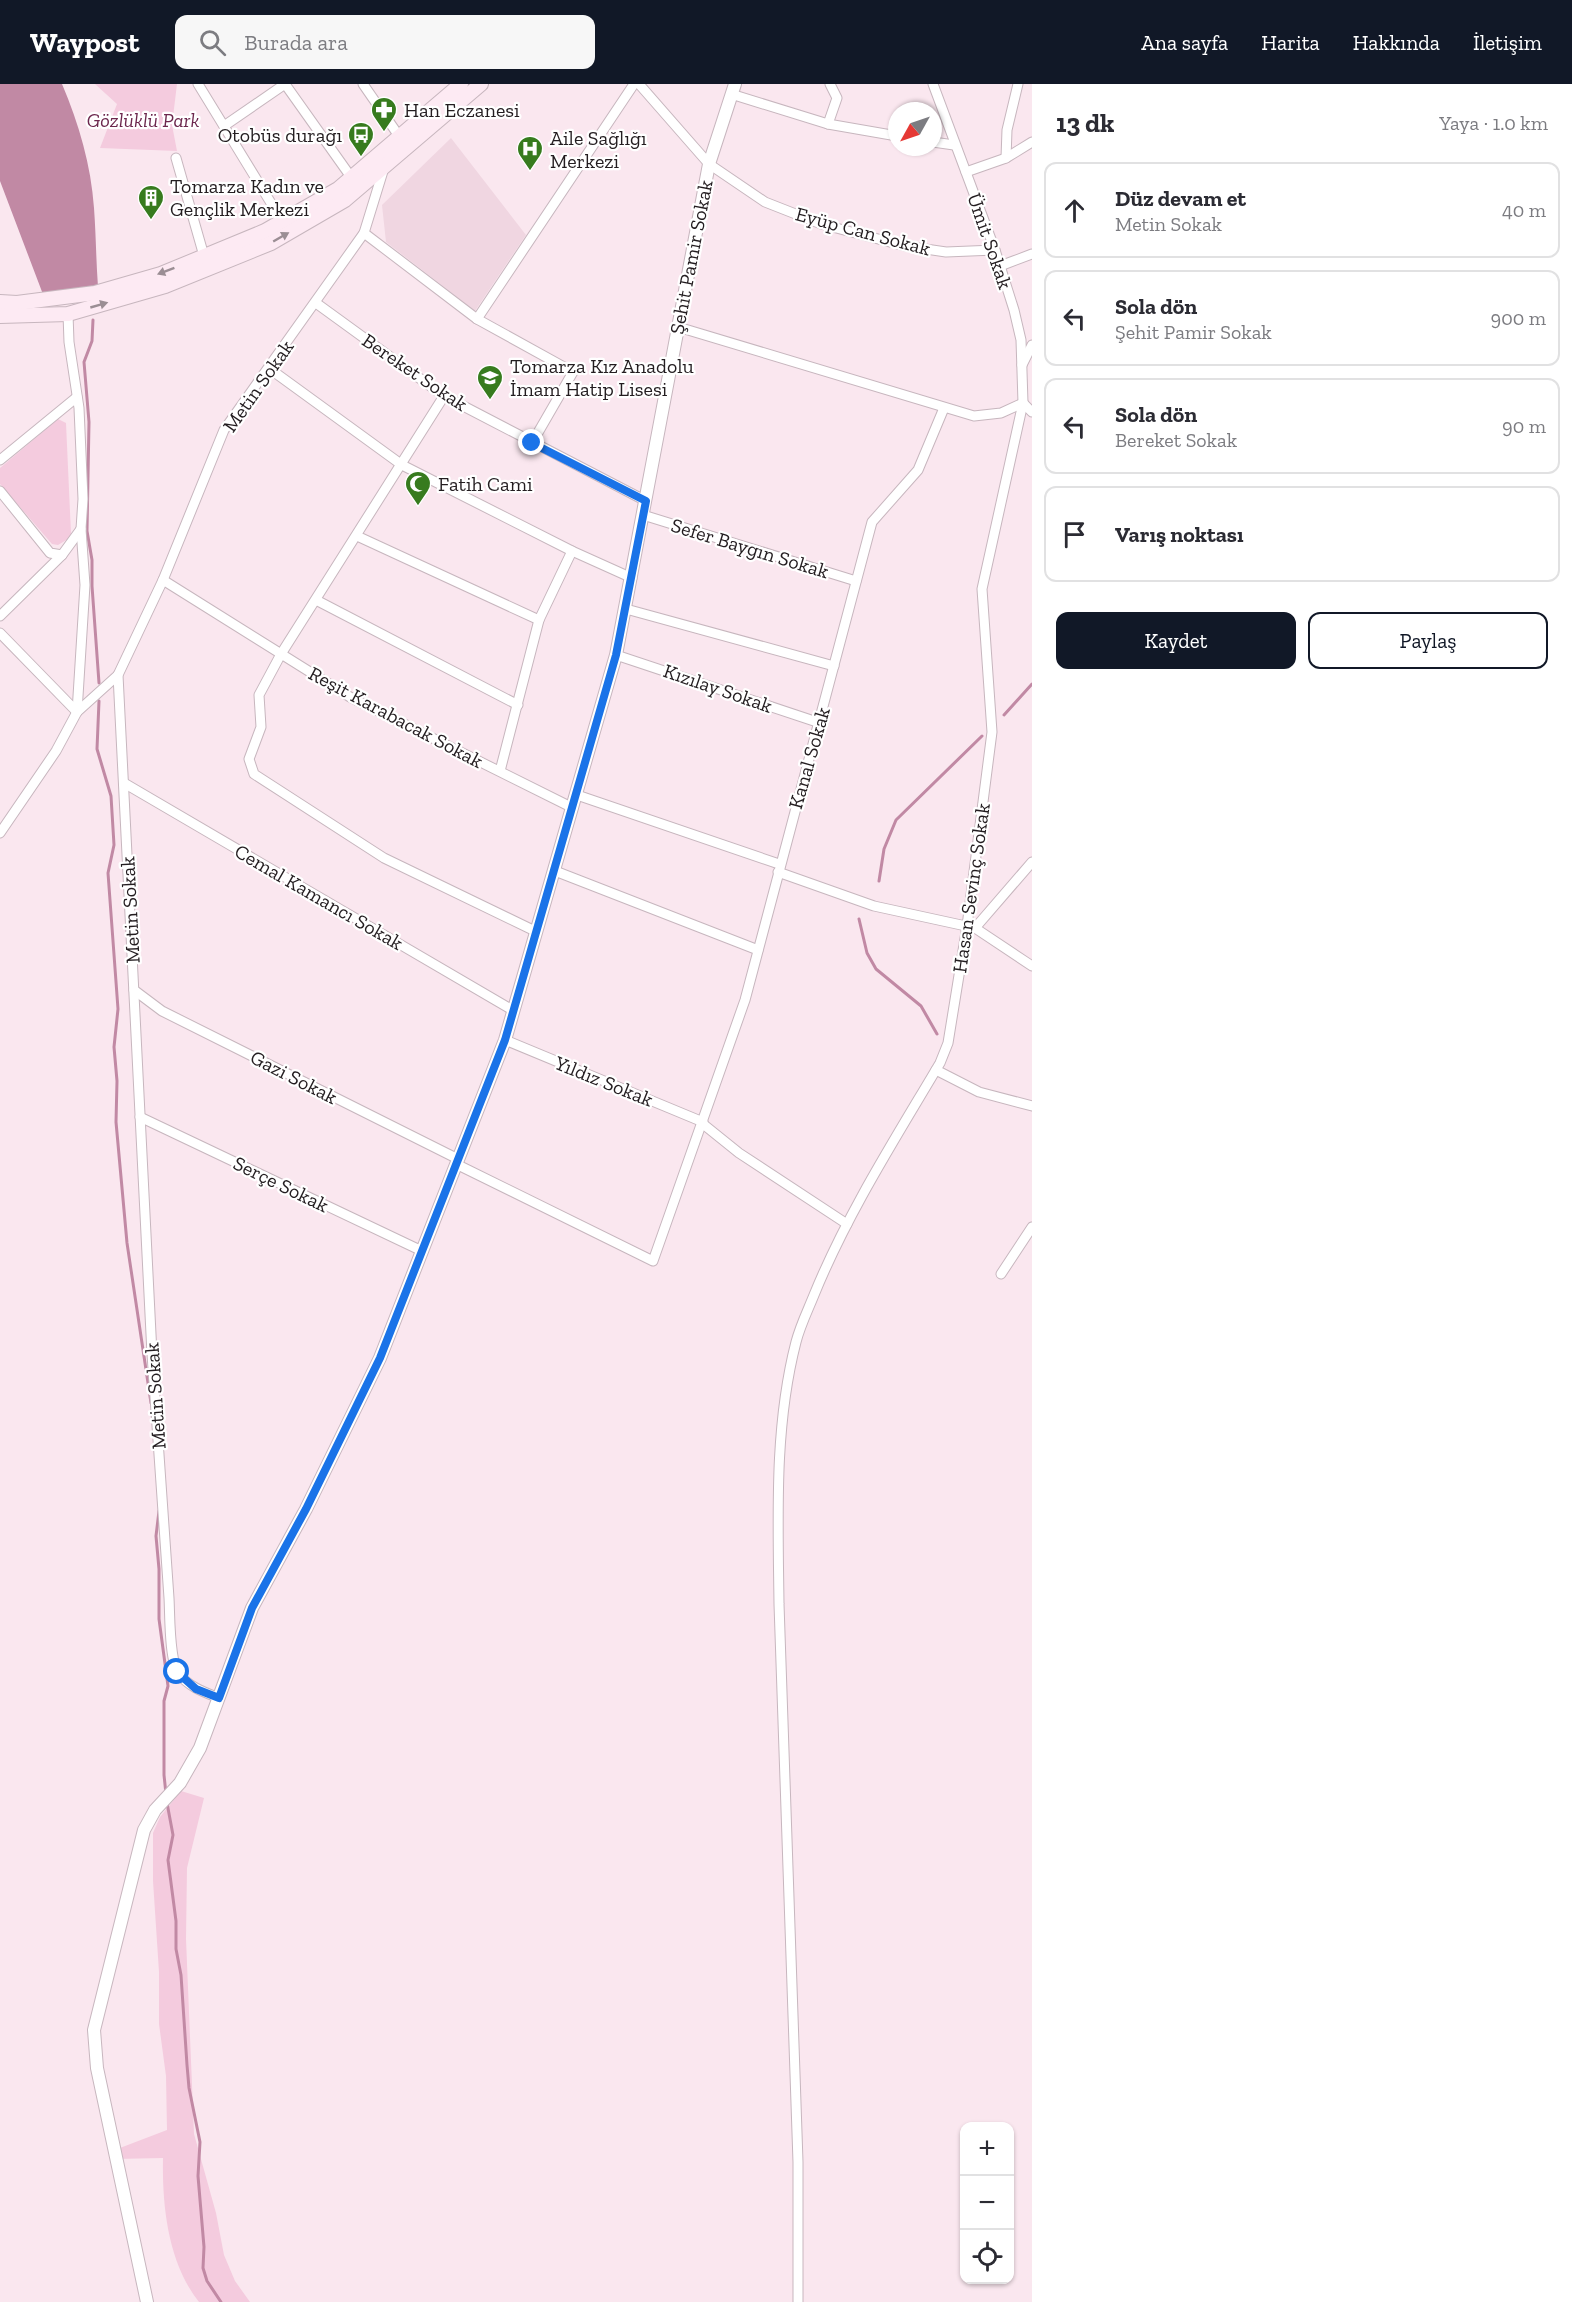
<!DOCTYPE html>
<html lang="tr">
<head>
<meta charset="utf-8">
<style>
	body { margin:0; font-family:"Zilla Slab",serif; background:#f7f7f7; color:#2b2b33 }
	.controls { position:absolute; right:18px; bottom:18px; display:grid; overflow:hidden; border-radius:12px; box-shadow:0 2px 4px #0004 }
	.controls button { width:54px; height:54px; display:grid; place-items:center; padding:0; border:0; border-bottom:2px solid #e1e1e2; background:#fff; color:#2b2b33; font:30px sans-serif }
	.compass { position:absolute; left:888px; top:18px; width:54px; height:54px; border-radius:50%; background:#fff; box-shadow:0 2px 4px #0004; rotate:230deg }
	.stop { position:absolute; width:18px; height:18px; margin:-14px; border:4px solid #1a73e8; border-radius:50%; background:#fff }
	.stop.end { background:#1a73e8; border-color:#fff; box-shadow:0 2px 6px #0008 }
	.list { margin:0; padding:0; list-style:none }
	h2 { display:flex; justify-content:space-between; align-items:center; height:78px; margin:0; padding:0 24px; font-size:26px }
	h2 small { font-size:20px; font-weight:400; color:#7c7c81 }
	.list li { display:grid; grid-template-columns:39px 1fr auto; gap:18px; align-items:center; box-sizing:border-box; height:96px; margin:0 12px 12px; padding:0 12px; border:2px solid #e1e1e2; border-radius:12px }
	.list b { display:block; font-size:22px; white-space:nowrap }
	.list p { margin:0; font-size:20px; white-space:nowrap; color:#7c7c81 }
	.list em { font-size:20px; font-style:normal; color:#7c7c81 }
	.actions { display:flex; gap:12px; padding:18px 24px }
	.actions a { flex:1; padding:14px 0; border:2px solid #111827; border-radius:12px; text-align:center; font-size:21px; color:#111827 }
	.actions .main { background:#111827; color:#fff }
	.icon { flex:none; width:33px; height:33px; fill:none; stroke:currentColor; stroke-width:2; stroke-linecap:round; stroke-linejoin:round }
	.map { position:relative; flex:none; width:1032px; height:2218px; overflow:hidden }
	header { display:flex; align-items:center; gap:36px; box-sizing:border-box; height:84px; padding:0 30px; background:#111827; color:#fff }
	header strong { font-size:28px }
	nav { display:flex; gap:33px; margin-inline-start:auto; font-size:21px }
	.search { width:420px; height:54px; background:#f7f7f7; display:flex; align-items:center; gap:15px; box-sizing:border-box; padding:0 21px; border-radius:12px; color:#7c7c81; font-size:22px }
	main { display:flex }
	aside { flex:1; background:#fff }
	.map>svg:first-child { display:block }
</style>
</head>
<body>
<header>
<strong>Waypost</strong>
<div class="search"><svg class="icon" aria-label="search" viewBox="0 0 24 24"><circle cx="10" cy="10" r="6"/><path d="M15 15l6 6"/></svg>Burada ara</div>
<nav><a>Ana sayfa</a><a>Harita</a><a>Hakkında</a><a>İletişim</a></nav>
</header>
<main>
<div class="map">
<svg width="1032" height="2218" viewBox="0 0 1032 2218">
	<rect width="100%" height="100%" fill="#fae7ef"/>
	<path fill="#f0d6e1" d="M451,54L526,151L475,227L386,158L382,121Z"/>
	<g fill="#f4cbde">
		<path d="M95,0H177L172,41L177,67L100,64L117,20Z"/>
		<path d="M58,335L66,339L71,450L68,455L58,461L52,460L0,400V384Z"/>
		<path d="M181,1707L204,1714L187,1784L186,1855L194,2050L216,2129L224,2171L235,2197L250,2218H199C168,2179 162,2122 163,2074L115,2075L112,2067L167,2046L166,1992L159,1940V1888L153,1797V1749L160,1733Z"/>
	</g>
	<path fill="#c189a4" d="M0,0H62C79,40 91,81 94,124C96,151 96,176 98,203L44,213L0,97Z"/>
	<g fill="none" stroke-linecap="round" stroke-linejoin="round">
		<g stroke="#c189a4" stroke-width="3">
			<path d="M93,236L92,257L84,278L89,338L87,447L92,476V502L99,599"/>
			<path d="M99,617L97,665L111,712L114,761L108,789L118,925L114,963L117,997L116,1038L127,1159L151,1319"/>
			<path d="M1004,631L1032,600"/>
			<path d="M879,797L884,765L896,736L982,652"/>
			<path d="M859,835L867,869L876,885L921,922L937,950"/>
			<path d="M159,1427L156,1452L159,1485V1535L168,1602L164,1617V1691L166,1710"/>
			<path d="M167,1719L173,1751L168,1776L176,1837V1865L181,1891L187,1981L189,2004L200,2058L198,2092L204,2163L203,2184L207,2197L221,2218"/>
		</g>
		<defs>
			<g id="minor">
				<path d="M198,0L282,137"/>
				<path d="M285,0L351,93"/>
				<path d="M363,0L399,52"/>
				<path d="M639,0L709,80L765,118L821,140L905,162L946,168L995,166"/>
				<path d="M731,10L828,40L897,52"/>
				<path d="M828,40L837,14L830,0"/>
				<path d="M224,42L285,0"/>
				<path d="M933,58L954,61"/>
				<path d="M176,74L204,172"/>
				<path d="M1006,74L1007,46L1018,0"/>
				<path d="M966,88L1006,74L1032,58"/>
				<path d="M364,149L477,235L573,288L532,359"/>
				<path d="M1000,182L1032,170"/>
				<path d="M316,219L444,312L646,417"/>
				<path d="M477,235L634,0"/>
				<path d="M678,243L974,332L1001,329L1023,319"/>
				<path d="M1022,281L1032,261"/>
				<path d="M270,285L402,381L572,467L632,494"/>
				<path d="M444,312L281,570L259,611L261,643L249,675L254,690L384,774L537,848"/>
				<path d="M1023,319L1032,328"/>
				<path d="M0,376L77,313"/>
				<path d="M0,407L50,469L62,471"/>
				<path d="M643,431L856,497"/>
				<path d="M357,452L539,536"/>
				<path d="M163,496L350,613L573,724"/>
				<path d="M316,516L518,621"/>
				<path d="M626,525L834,582"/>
				<path d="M0,532L62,471L81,445"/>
				<path d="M0,549L77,628L118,591"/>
				<path d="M616,571L820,639"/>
				<path d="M500,687L539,536L572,467"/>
				<path d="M124,699L514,927"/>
				<path d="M577,711L779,780"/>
				<path d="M0,749L56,667L77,628L85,501L81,445L83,415L79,324L69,258L68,230"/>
				<path d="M555,787L758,866"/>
				<path d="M778,788L874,822L975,844L1032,882"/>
				<path d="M975,844L1032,778"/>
				<path d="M134,906L162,927L458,1075"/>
				<path d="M505,956L703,1038"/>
				<path d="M936,986L979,1008L1032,1022"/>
				<path d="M140,1033L422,1167"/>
				<path d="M703,1040L739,1069L847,1140"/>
				<path d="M456,1080L653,1177L745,916L872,438L918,386L944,324"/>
				<path d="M1001,1190L1032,1143"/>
				<path d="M219,1614C204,1608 189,1603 179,1590C169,1578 170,1530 169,1514L152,1270L118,591L163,496L224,346L364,149L384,84"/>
				<path d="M798,2218V2078L779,1520C778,1433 774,1343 796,1258C800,1242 808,1226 814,1211C847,1130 895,1055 940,979L948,959L967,842L992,648L982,505L1023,319L1021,256L1014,226L995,166L933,0"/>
			</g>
			<path id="tertiary" d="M147,2218L97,1984L94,1946L144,1746L155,1726L180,1699L200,1664L252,1524L306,1425L380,1274L505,956L616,571L709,80L735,0"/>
			<g id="secondary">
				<path d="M0,218L17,219L95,209L161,190L265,147L338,105L461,0"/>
				<path d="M0,232L68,230L165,202L271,159L345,116L481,0"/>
			</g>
		</defs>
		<use href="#minor" stroke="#c7b6be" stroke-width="11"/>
		<use href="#tertiary" stroke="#c7b6be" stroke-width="14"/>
		<use href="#secondary" stroke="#c7b6be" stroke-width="16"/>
		<use href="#minor" stroke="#fff" stroke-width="9"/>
		<use href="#tertiary" stroke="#fff" stroke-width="12"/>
		<use href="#secondary" stroke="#fdeaf3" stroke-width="14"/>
	</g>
	<defs><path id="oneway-solid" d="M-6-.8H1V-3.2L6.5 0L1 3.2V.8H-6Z" transform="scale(1.5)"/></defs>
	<g fill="#9b8e94">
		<use href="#oneway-solid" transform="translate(281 153) rotate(-30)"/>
		<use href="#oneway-solid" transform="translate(166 187) rotate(159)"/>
		<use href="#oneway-solid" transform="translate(99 221) rotate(-16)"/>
	</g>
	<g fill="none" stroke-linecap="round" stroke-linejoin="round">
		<path stroke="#1a73e8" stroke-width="8" d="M177,1588L196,1605L219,1614L252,1524L306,1425L380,1274L505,956L616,571L646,417L532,359"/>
	</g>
	<defs>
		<symbol id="pharmacy-pin" viewBox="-11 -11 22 30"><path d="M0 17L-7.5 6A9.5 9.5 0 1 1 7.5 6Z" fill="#377b1e" stroke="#fff"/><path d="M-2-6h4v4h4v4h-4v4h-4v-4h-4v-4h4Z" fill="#fff"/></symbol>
		<symbol id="bus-pin" viewBox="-11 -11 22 30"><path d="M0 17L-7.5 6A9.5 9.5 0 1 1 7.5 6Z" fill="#377b1e" stroke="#fff"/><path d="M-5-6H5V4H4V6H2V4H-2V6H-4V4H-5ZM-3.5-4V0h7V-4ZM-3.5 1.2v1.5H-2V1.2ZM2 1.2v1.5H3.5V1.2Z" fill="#fff"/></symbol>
		<symbol id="hospital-pin" viewBox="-11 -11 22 30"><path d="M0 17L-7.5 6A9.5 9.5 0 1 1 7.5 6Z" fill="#377b1e" stroke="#fff"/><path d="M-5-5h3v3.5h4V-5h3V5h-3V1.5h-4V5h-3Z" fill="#fff"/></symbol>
		<symbol id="building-pin" viewBox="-11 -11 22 30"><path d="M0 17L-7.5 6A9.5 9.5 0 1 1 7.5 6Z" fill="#377b1e" stroke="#fff"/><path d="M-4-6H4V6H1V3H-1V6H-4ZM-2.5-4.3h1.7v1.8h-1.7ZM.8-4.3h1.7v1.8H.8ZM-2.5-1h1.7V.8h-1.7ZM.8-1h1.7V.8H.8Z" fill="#fff"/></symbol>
		<symbol id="school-pin" viewBox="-11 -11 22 30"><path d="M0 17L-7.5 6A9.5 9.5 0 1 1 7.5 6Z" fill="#377b1e" stroke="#fff"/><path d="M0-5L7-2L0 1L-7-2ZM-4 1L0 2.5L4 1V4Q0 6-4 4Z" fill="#fff"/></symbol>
		<symbol id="mosque-pin" viewBox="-11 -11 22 30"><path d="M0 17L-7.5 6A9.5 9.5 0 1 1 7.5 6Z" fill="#377b1e" stroke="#fff"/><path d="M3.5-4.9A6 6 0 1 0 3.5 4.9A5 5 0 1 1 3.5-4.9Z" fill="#fff"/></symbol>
	</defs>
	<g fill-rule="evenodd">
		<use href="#pharmacy-pin" x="369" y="11" width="30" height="40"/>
		<use href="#bus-pin" x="346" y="36" width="30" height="40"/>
		<use href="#hospital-pin" x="515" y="50" width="30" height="40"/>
		<use href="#building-pin" x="136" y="99" width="30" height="40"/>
		<use href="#school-pin" x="475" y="279" width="30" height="40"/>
		<use href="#mosque-pin" x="403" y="385" width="30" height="40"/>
	</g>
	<g text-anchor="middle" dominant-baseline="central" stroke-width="4.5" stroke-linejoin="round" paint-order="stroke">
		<g font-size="20" fill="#231d20" stroke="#fff" text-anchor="start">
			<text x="404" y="26">Han Eczanesi</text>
			<text x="342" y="51" text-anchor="end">Otobüs durağı</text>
			<text x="550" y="54">Aile Sağlığı<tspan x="550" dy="23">Merkezi</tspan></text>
			<text x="170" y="102">Tomarza Kadın ve<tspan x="170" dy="23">Gençlik Merkezi</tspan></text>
			<text x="510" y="282">Tomarza Kız Anadolu<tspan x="510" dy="23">İmam Hatip Lisesi</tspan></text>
			<text x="438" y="400">Fatih Cami</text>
		</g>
		<g font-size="20" font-style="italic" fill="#6c274d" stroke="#fff">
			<text x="143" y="36">Gözlüklü Park</text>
		</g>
		<g font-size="20" fill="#231d20" stroke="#fff">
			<text transform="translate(863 147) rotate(15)">Eyüp Can Sokak</text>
			<text transform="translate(990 157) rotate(71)">Ümit Sokak</text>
			<text transform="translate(691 173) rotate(-79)">Şehit Pamir Sokak</text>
			<text transform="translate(415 288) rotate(34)">Bereket Sokak</text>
			<text transform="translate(258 302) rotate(-55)">Metin Sokak</text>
			<text transform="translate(750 464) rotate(17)">Sefer Baygın Sokak</text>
			<text transform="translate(718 604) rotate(19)">Kızılay Sokak</text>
			<text transform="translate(396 633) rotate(28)">Reşit Karabacak Sokak</text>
			<text transform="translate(809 674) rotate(-74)">Kanal Sokak</text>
			<text transform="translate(971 804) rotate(-82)">Hasan Sevinç Sokak</text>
			<text transform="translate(319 813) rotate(30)">Cemal Kamancı Sokak</text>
			<text transform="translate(130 826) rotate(-93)">Metin Sokak</text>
			<text transform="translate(294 993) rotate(27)">Gazi Sokak</text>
			<text transform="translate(604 997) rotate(22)">Yıldız Sokak</text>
			<text transform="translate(281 1100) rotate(26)">Serçe Sokak</text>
			<text transform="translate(155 1312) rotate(-94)">Metin Sokak</text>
		</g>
	</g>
</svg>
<div class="controls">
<button>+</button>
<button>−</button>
<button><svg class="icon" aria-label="locate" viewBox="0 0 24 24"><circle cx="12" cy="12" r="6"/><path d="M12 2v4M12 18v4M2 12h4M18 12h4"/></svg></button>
</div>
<svg class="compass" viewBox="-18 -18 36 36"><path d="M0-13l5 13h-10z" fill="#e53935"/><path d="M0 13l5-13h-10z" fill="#7c7c81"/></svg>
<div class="stop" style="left:177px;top:1588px"></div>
<div class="stop end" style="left:532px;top:359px"></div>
</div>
<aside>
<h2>13 dk<small>Yaya · 1.0 km</small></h2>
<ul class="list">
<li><svg class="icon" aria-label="ahead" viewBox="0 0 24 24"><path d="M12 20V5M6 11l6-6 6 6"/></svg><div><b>Düz devam et</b><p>Metin Sokak</p></div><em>40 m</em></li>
<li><svg class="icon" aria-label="left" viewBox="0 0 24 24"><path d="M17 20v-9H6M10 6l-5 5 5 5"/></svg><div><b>Sola dön</b><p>Şehit Pamir Sokak</p></div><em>900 m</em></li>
<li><svg class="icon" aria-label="left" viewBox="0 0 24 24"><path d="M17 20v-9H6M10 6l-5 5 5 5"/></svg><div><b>Sola dön</b><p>Bereket Sokak</p></div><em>90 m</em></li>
<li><svg class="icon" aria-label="arrive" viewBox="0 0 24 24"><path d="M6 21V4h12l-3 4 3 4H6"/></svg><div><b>Varış noktası</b></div></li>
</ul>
<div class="actions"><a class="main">Kaydet</a><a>Paylaş</a></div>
</aside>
</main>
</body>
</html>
